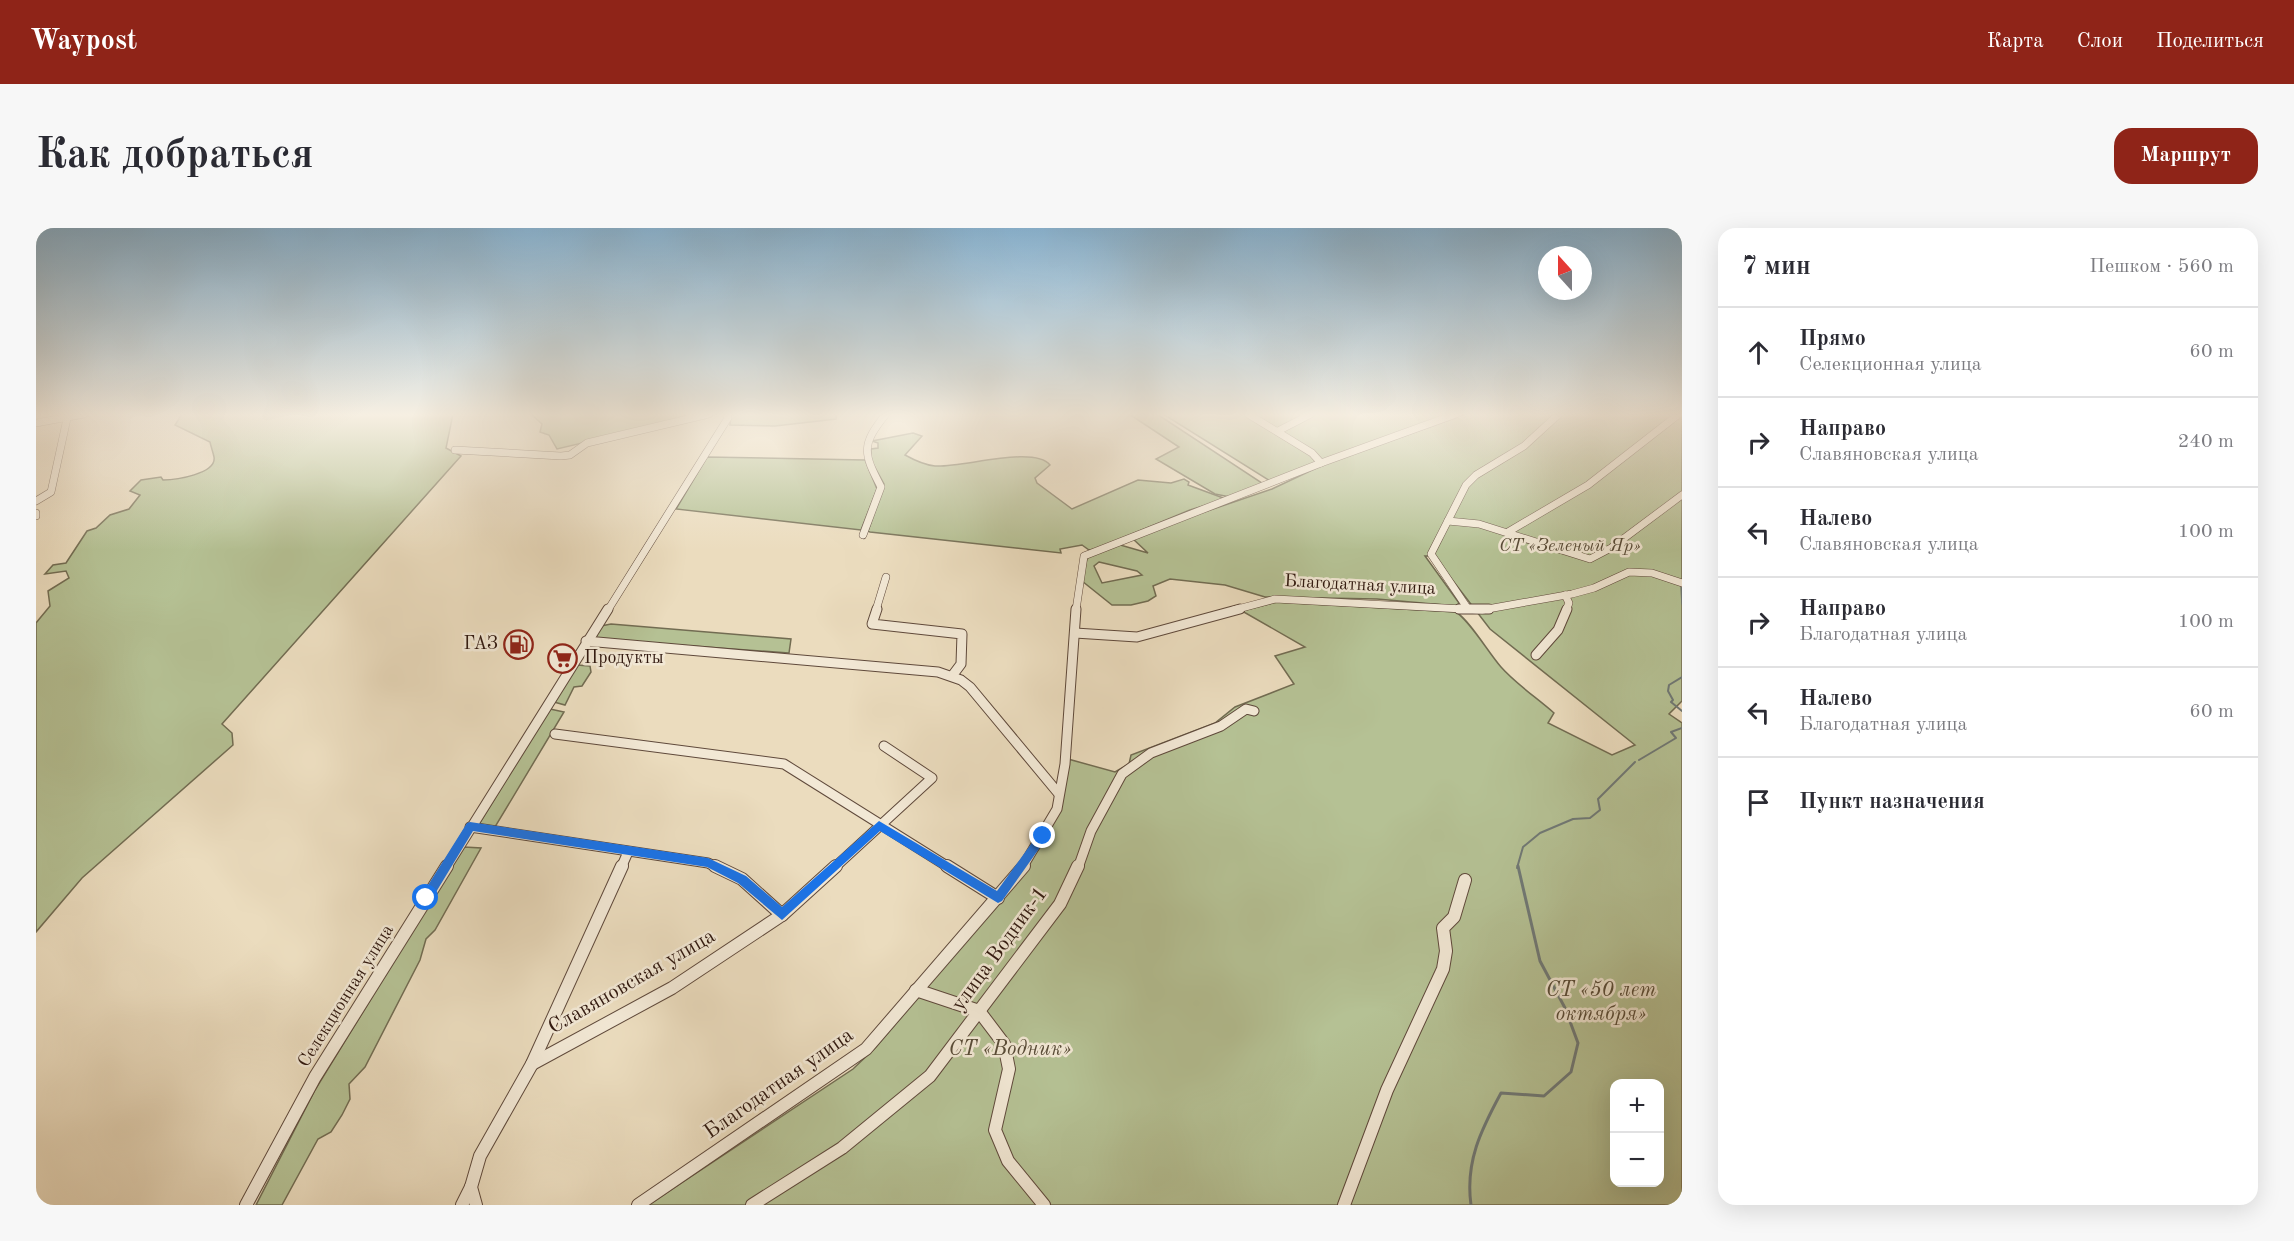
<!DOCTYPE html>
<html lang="ru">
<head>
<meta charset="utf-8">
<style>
	body { margin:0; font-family:"Old Standard TT",serif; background:#f7f7f7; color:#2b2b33 }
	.controls { position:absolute; right:18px; bottom:18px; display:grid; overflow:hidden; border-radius:12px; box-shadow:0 6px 24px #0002 }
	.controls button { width:54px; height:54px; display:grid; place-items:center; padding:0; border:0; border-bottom:2px solid #e1e1e2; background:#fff; color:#2b2b33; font:30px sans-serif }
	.compass { position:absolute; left:1502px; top:18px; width:54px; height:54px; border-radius:50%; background:#fff; box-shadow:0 6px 24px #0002; rotate:339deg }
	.stop { position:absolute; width:18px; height:18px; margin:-14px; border:4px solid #1a73e8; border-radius:50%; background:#fff }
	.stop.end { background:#1a73e8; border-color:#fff; box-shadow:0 2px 6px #0008 }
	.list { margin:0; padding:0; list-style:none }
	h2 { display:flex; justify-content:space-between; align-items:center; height:78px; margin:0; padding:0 24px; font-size:26px }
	h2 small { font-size:20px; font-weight:400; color:#7c7c81 }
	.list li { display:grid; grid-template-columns:39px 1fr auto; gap:18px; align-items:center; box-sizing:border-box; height:90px; padding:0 24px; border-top:2px solid #e1e1e2 }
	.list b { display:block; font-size:22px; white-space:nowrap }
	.list p { margin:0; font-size:20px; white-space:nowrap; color:#7c7c81 }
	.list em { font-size:20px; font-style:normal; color:#7c7c81 }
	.icon { flex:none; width:33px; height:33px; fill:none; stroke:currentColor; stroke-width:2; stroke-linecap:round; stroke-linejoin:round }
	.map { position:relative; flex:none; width:1646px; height:977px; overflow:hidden; border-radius:18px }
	header { display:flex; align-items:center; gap:36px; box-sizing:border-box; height:84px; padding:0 30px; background:#8f2418; color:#fff }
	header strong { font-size:28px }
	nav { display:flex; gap:33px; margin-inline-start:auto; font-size:21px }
	.intro { display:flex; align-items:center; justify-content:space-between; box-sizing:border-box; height:144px; padding:0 36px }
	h1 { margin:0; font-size:42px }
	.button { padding:15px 27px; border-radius:18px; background:#8f2418; color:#fff; font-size:21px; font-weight:700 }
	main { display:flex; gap:36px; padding:0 36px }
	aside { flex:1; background:#fff; border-radius:18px; box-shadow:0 6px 24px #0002 }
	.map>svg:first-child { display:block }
</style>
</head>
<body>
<header>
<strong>Waypost</strong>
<nav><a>Карта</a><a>Слои</a><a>Поделиться</a></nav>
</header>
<div class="intro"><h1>Как добраться</h1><a class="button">Маршрут</a></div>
<main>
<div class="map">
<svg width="1646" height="977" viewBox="0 0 1646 977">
	<rect width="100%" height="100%" fill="#ebdcbe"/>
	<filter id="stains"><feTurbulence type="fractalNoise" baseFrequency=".00333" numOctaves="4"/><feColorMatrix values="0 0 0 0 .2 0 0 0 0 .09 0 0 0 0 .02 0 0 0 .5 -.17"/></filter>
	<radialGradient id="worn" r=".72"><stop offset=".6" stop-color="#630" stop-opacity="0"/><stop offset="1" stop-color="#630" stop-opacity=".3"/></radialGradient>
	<g fill="#b5c194" stroke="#726c52" stroke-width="1.5" fill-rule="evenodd">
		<path d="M146,186H417L410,220L425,228L186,496L196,505L197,517L46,650L0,704V395L14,378L12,363L33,350L30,343L9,346L17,337L30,335L51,303L60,300L74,287L93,281L104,267L94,263L105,252L125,249L127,252C139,252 181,246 178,229C177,224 175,219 174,214L139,197Z"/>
		<path d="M495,186H669L521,221L513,207L504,204L506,196Z"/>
		<path d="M695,186H801L800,191L739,198L694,197Z"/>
		<path d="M1093,186H1121L1229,257L1194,269L1179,266L1120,231L1143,219Z"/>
		<path d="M1127,186H1414C1354,209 1292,227 1234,253Z"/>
		<path d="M1430,186H1646V473L1633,486L1646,495V977H612L817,841L840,819L978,655L1011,610L1023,580L1032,531L1079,544L1093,536L1095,527L1179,495L1199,479L1258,456L1239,428L1269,419L1206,383L1241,374L1420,384C1434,393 1452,424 1465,439C1480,456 1501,470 1518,485L1512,495L1576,527L1599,517L1454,401L1398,328H1389L1423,375L1420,378L1341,371L1229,369L1189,357L1134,351L1117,358L1120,368L1112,373L1095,377H1076L1046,353L1051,330L1081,316L1112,325L1095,309L1236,261L1289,236ZM1063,334L1101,343L1106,347L1066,355L1058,338ZM1578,856H1624V954H1578Z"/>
		<path d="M877,205L886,208L869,227C878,232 889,237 899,238C926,240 998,217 1014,237L999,250L1001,255L1036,281L1102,252L1135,255L1148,251L1153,254L1152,257L1190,271L1154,282L1060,321L1053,322L1046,317L1024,321L1025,325L834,304L832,303L848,256L835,232V221L842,220V215L836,213Z"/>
		<path d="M671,229L829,232L841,261L825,302L640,281Z"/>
		<path d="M575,396L755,411L753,425L559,411L565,398Z"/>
		<path d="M541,437L554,438L555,444L546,458L538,459L529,477L518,474Z"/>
		<path d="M514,481L528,484L459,599L443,596Z"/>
		<path d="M428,619L445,620L399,702L390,711L384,732L329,839L313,856L314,871L306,887L295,904L282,911L246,977H220L279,862Z"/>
	</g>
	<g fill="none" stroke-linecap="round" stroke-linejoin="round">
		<path stroke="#707976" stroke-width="1.5" d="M1645,357L1646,376"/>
		<g stroke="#707976" stroke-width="2">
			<path d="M1646,449L1633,457L1632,463L1637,472L1635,474L1646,483"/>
			<path d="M1603,532L1640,510L1635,504L1646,500"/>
			<path d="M1481,640L1487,619L1504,605L1537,591L1554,590L1564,582L1562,571L1599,534"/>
		</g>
		<path stroke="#707976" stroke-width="3" d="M1435,977C1429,934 1445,902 1465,865L1508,868L1535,844L1542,815L1529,780L1504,733L1482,638"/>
		<defs>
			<g id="minor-far2">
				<path d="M0,195L48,186"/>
				<path d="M1242,203L1275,186"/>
				<path d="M419,222L525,228L534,227L551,215L673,186"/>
				<path d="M1285,235L1420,186"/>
				<path d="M0,273L15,264L32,186"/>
				<path d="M0,285V288"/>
				<path d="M1412,293L1443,296L1554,331L1575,320L1646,267"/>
				<path d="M1472,304L1552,257L1643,186"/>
				<path d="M827,307L845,259C827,225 825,217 850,186"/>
				<path d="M1529,367L1533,375L1530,382"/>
				<path d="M1432,381L1395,326L1430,257L1440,247L1488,218L1523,186"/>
				<path d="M572,382L692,190L690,186"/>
				<path d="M840,382L850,349"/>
				<path d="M1040,382L1048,328L1285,235L1276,225L1212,186"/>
				<path d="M1198,382L1239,371L1446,382L1536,366L1558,360L1593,344L1616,345L1646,355"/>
			</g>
			<g id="minor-far1">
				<path d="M841,381L836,396L926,406L925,436L916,448"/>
				<path d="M1423,381H1453"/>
				<path d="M1039,405L1101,409L1204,381"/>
				<path d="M550,413L902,444L925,452L934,459L1023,566"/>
				<path d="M1500,427L1522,402L1531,381"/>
				<path d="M519,506L748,536L914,640"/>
				<path d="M434,599L672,635L682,640"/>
				<path d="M410,640L572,381"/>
				<path d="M585,640L592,624"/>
				<path d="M798,640L896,550L848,518"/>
				<path d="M986,640L1021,581L1029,536L1040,381"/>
				<path d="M1042,640L1055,603L1086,546L1115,525L1185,498L1210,481L1218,483"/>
			</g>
			<g id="minor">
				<path d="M679,638L706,651L746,687"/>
				<path d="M911,638L962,670"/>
				<path d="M880,762L943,783L968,816L973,841L959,902L972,933L1008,977"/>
				<path d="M496,836L636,760L746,687L800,638"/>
				<path d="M210,977L279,849L411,638"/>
				<path d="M426,977L435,959"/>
				<path d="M440,977L435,959L444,928L496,836L586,638"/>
				<path d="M602,977L830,821L988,638"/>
				<path d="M716,977L806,920L894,848L1024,676L1042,638"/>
				<path d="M1308,977L1351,862L1407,741L1410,723L1407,700L1418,689L1429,652"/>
			</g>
		</defs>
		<use href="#minor-far2" stroke="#5f493b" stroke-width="8"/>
		<use href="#minor-far1" stroke="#5f493b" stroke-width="11"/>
		<use href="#minor" stroke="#5f493b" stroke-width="14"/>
		<use href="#minor-far2" stroke="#f2e8d5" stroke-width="7"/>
		<use href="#minor-far1" stroke="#f2e8d5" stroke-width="9"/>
		<use href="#minor" stroke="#f2e8d5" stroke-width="12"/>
	</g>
	<linearGradient id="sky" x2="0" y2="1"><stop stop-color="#89b6d6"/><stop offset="0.58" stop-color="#f6efe2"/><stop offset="1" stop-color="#f6efe2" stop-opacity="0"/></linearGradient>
	<rect width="1646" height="322" fill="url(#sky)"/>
	<path fill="#1a73e8" d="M843,593L961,663L1003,605L1007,603L1012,608L966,673L962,675L844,603L746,692L702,655L671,639L437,603L394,674H386L384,670L431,595L434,594L672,630L710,648L746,679Z"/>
	<defs>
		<symbol id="fuel-ring" viewBox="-11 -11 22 22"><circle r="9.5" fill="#f2e8d5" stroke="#8f2418" stroke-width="1.5"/><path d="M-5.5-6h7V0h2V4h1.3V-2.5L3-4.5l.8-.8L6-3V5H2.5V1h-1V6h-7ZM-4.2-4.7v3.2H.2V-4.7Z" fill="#8f2418"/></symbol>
		<symbol id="supermarket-ring" viewBox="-11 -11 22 22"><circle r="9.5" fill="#f2e8d5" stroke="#8f2418" stroke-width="1.5"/><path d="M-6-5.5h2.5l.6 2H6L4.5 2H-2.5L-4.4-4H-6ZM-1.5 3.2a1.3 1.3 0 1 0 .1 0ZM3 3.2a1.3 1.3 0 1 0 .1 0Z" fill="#8f2418"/></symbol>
	</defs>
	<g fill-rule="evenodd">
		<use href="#fuel-ring" x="466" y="400" width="33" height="33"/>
		<use href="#supermarket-ring" x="510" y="414" width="33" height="33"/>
	</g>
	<g text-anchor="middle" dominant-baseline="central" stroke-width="5" stroke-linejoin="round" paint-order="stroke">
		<g font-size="18" font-style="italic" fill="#584b37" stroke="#f2e8d5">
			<text x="1534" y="318">СТ «Зеленый Яр»</text>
		</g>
		<g font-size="18" fill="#30180f" stroke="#f2e8d5">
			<text transform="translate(1324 357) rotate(3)">Благодатная улица</text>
			<text transform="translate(310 768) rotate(-58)">Селекционная улица</text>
		</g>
		<g font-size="18" fill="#30180f" stroke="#f2e8d5" text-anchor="end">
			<text x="462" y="416">ГАЗ</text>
			<text x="548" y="430" text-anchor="start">Продукты</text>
		</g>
		<g font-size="21" fill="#30180f" stroke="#f2e8d5">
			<text transform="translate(964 721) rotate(-54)">улица Водник-1</text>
			<text transform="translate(596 754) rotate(-30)">Славяновская улица</text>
			<text transform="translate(743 856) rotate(-35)">Благодатная улица</text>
		</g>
		<g font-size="21" font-style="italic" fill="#584b37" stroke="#f2e8d5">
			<text x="1565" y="762">СТ «50 лет<tspan x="1565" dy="24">октября»</tspan></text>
			<text x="974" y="821">СТ «Водник»</text>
		</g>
	</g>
	<rect width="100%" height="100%" filter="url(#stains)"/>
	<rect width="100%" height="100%" fill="url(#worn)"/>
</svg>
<div class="controls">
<button>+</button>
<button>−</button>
</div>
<svg class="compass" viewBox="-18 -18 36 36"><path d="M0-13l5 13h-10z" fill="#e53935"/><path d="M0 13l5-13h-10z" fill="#7c7c81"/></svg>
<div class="stop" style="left:390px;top:670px"></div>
<div class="stop end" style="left:1007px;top:608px"></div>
</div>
<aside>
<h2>7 мин<small>Пешком · 560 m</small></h2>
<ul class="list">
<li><svg class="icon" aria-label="ahead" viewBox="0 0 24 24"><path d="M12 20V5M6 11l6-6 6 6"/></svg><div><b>Прямо</b><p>Селекционная улица</p></div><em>60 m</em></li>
<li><svg class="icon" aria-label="right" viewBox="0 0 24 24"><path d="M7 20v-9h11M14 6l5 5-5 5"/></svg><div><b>Направо</b><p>Славяновская улица</p></div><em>240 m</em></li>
<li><svg class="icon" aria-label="left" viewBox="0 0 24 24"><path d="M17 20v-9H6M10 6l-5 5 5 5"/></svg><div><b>Налево</b><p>Славяновская улица</p></div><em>100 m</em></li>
<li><svg class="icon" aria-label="right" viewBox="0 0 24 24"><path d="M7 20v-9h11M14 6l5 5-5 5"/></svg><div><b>Направо</b><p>Благодатная улица</p></div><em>100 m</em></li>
<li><svg class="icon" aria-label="left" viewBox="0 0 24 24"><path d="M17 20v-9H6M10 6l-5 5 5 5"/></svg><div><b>Налево</b><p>Благодатная улица</p></div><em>60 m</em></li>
<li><svg class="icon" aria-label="arrive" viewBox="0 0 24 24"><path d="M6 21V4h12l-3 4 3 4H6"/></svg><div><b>Пункт назначения</b></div></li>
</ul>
</aside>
</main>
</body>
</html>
